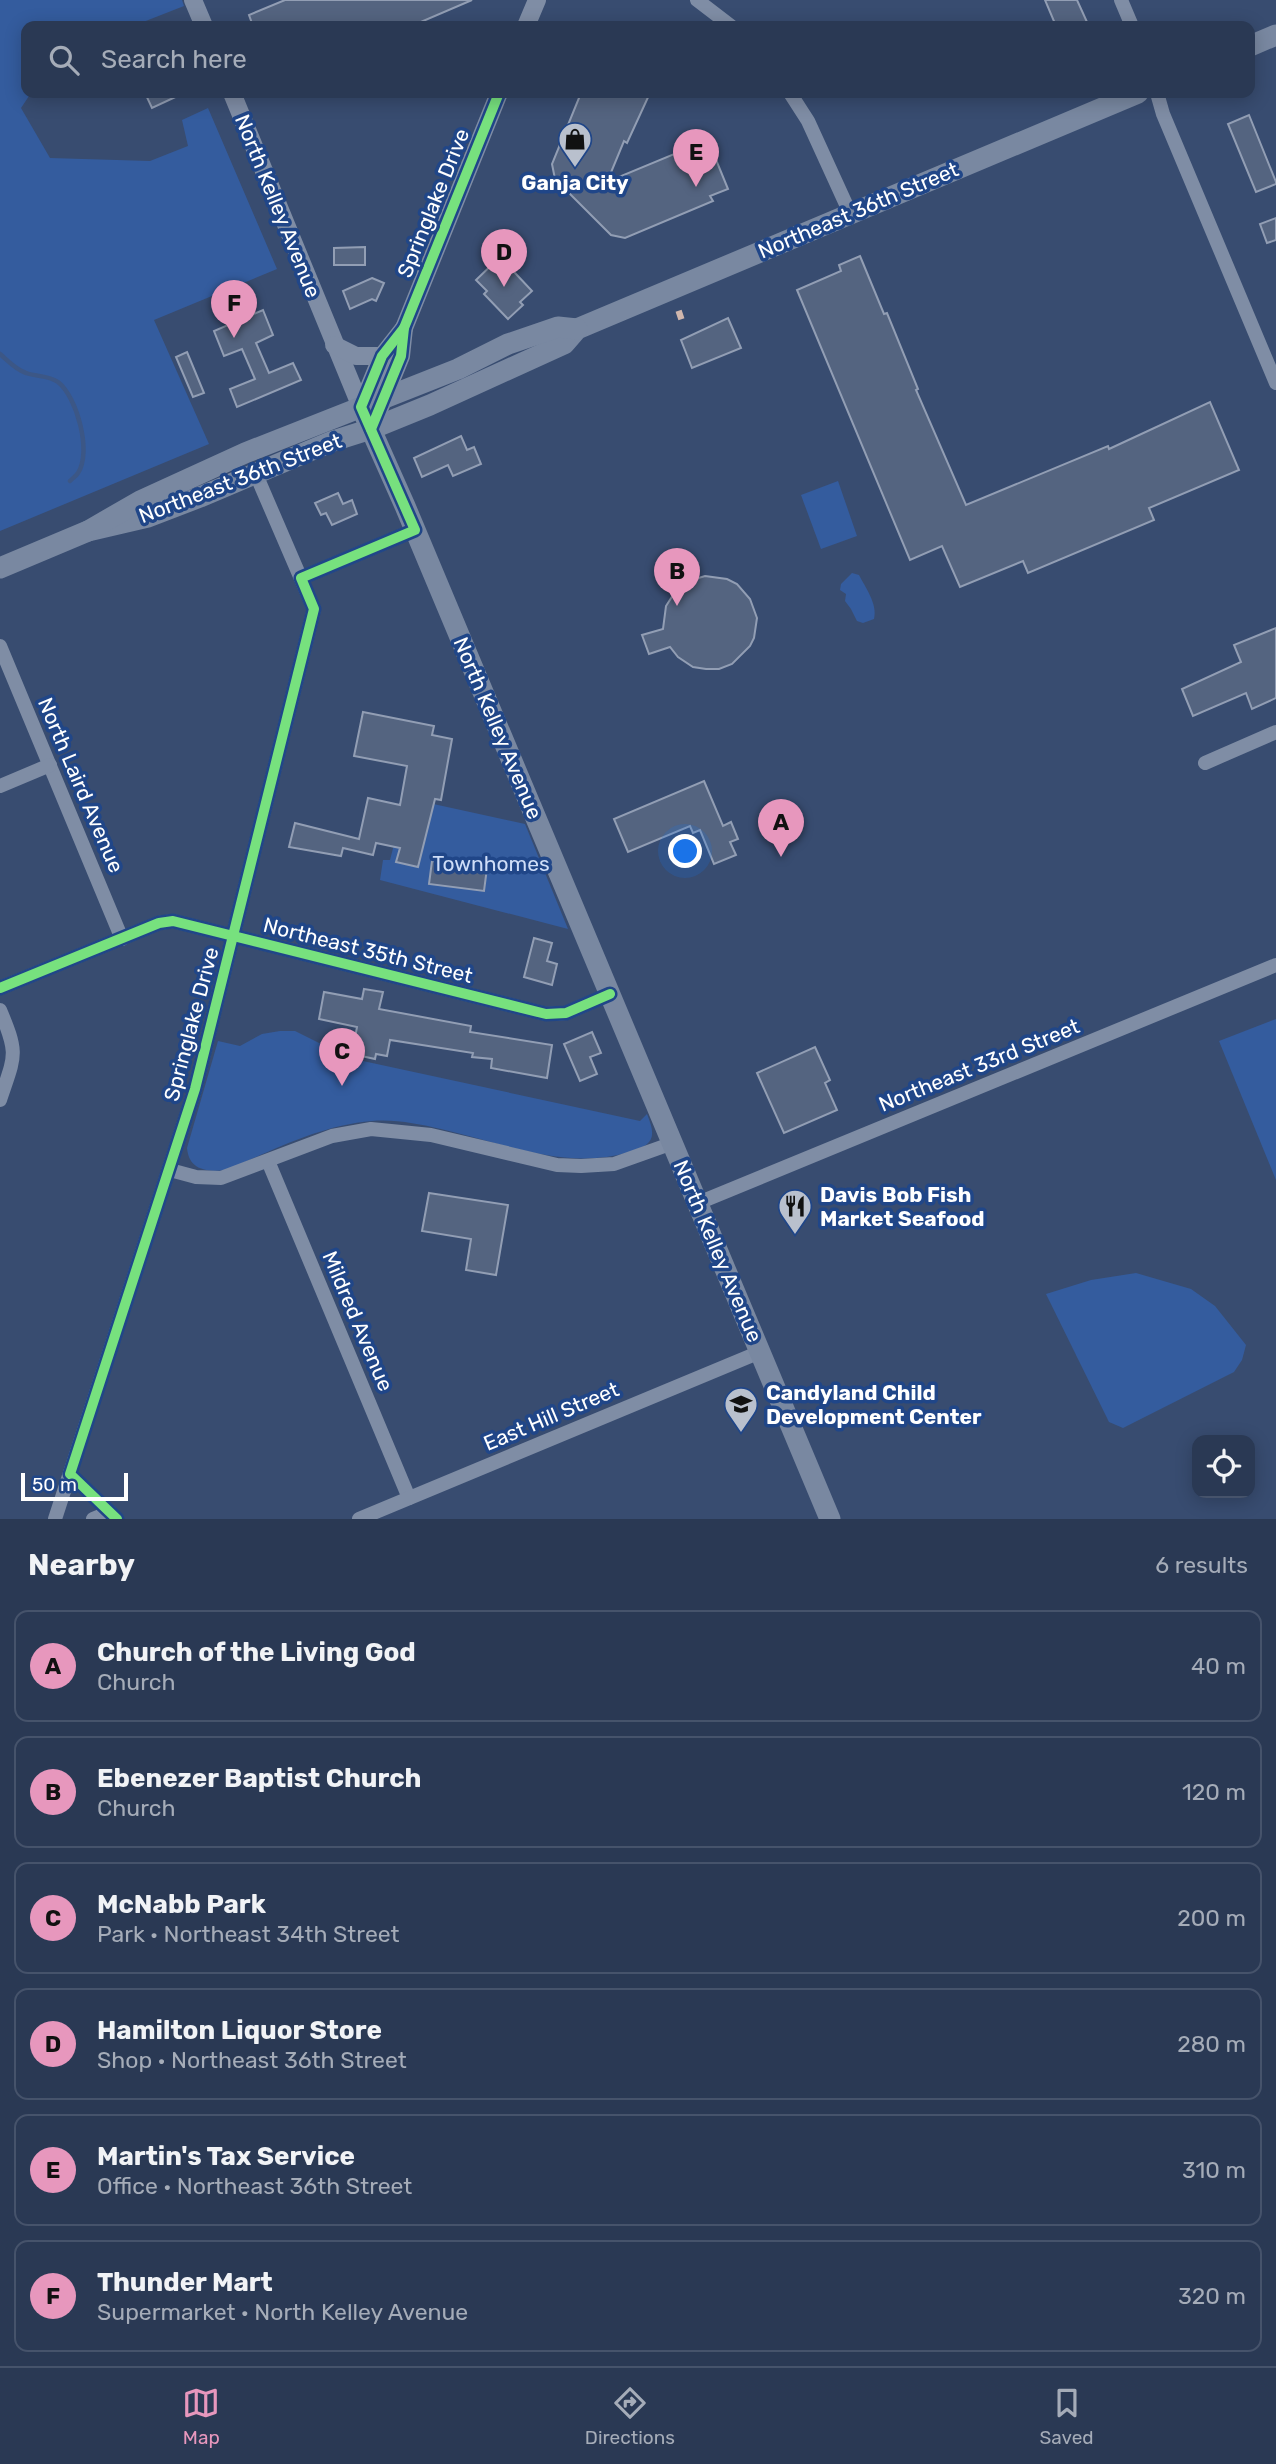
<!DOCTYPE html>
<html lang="en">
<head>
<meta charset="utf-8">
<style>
	body { margin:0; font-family:Rubik,sans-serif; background:#36445e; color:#f1f3f6 }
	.controls { position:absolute; right:21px; bottom:21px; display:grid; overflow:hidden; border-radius:14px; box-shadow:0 4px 18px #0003 }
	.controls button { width:63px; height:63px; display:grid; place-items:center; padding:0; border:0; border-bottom:2px solid #46536b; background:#2a3954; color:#f1f3f6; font:35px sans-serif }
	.scale { position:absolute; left:21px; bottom:18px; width:107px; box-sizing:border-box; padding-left:7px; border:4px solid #fff; border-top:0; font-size:19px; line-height:24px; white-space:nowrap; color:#fff; -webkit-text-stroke:5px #204688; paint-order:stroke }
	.you { position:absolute; left:686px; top:852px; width:24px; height:24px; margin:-18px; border:5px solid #fff; border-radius:50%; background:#1a73e8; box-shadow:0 0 0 10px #1a73e833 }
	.badge { display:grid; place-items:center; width:46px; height:46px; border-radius:50%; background:#e797bd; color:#111; font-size:23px; font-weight:700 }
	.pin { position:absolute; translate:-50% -58px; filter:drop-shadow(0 2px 4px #0008) }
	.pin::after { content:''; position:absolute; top:37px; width:24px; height:21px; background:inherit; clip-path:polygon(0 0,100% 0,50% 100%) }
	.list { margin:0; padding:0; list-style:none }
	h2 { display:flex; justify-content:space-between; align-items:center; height:91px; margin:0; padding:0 28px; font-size:30px }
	h2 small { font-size:23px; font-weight:400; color:#a5acb8 }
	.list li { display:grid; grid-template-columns:46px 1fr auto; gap:21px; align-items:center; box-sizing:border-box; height:112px; margin:0 14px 14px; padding:0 14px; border:2px solid #46536b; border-radius:14px }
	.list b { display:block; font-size:26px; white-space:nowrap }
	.list p { margin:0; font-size:23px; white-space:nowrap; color:#a5acb8 }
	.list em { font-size:23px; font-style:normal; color:#a5acb8 }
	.icon { flex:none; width:38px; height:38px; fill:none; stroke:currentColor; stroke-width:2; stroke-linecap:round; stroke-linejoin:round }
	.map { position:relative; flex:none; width:1276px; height:1519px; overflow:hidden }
	.search { position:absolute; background:#2a3954; box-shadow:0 4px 18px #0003; left:21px; right:21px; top:21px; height:77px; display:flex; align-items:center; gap:18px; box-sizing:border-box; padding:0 24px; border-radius:14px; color:#a5acb8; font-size:26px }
	.sheet { height:847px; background:#2a3954 }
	nav { display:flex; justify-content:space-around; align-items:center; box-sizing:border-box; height:98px; border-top:2px solid #46536b; background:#2a3954; font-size:19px; color:#a5acb8 }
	nav a { display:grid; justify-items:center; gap:4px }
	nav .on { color:#e797bd }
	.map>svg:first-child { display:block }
</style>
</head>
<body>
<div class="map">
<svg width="1276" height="1519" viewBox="0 0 1276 1519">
	<rect width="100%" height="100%" fill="#384c70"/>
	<g fill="#345c9e">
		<path d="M0,0H182L184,6L133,26H26V93H31L21,108L50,158L150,161L188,146L182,120L208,108L277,269L154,320L209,444L0,531Z"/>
		<path d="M838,481L857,536L821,549L801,495Z"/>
		<path d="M852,573L859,575C865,587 878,604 874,619L863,623L857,621L851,609L845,601L846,594L840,590L841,584Z"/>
		<path d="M406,798L525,824L568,929L380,880L383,860H390Z"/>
		<path d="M1276,1019V1180L1219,1041Z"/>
		<path d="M280,1031H295L349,1058L640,1121L647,1114C657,1138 653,1145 629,1152C567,1171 502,1143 441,1129C419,1124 395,1119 372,1121C321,1125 273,1150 227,1170C208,1172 189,1171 187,1148L218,1041L240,1046L262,1034Z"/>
		<path d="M1136,1273L1191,1289L1215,1306L1246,1345L1242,1360L1234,1372L1123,1428L1109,1422L1046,1294L1091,1280Z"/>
	</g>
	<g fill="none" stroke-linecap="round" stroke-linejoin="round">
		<path stroke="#3c5786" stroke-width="4.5" d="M0,354C8,361 16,370 26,373C37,377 48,375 58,382C77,397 92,452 78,473C76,476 73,478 70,481"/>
	</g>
	<g fill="#546480" stroke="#929eb4" stroke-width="2">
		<path d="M285,0H472L416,24L417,26H253L249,15Z"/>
		<path d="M1045,0H1077L1087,22L1078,26H1056Z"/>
		<path d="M145,93H184L152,108Z"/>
		<path d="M581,93H650L627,143L624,141L607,182L708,140L728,189L710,196L713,201L625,238L611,235L555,179L552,164Z"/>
		<path d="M1249,115L1276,182V184L1256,192L1228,124Z"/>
		<path d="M1276,218V240L1267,243L1260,224Z"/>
		<path d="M365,247V265H334V248Z"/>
		<path d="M860,256L884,314L887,313L918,389L916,390L966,505L1108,446L1109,449L1210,402L1239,470L1149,508L1154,520L1028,573L1023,561L960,587L942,546L910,560L797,290L841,271L839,265Z"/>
		<path d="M500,257L532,291L520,302L523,305L508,319L484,294L487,291L476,280Z"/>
		<path d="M372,278L384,283L376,301L372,299L350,309L343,291Z"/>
		<path d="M263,310L273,335L256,343L269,373L293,363L301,380L237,407L230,389L255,379L242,349L224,356L214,331Z"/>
		<path d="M728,318L741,348L692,368L681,340Z"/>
		<path d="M187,352L204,393L193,397L176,357Z"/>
		<path d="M461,436L467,450L474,447L481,464L453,476L448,465L422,477L414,458Z"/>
		<path d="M338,493L343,504L352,500L357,514L332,525L326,513L321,515L315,503Z"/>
		<path d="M705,576L727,579L737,584L750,599L757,618L754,638L750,646L732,664L719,669H706L693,667L678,657L670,647L649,654L642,635L663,629L666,606L675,592L692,580Z"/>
		<path d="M1276,628V698L1252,709L1246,693L1193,716L1182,689L1241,662L1234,645Z"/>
		<path d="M363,712L434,726L432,735L452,739L441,800L435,799L418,867L396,862L400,848L376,843L373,855L343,848L341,856L289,847L295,823L359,839L368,798L400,805L407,766L354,756Z"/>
		<path d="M704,781L723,826L731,822L738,839L730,842L736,855L714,864L700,830L693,833L690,826L628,852L614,819Z"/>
		<path d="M432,861L487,868L484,891L429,884Z"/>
		<path d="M534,938L552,943L547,961L557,964L552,985L524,977Z"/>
		<path d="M364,989L383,992L379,1009L471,1026L470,1032L552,1045L547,1078L491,1068L492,1059L472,1057L473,1053L390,1040L387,1056L376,1054L375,1059L352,1054L357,1027L319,1019L324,992L362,999Z"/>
		<path d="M592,1032L601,1053L590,1057L597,1074L580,1081L564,1044Z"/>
		<path d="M815,1047L830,1080L825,1083L837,1110L784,1133L757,1073Z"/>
		<path d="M429,1193L508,1205L496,1275L466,1270L471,1239L422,1231Z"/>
	</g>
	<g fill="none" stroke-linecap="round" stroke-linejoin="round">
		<g stroke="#7f8da5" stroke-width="14">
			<path d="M697,0L731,26"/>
			<path d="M1121,0L1132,26"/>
			<path d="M790,93L808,121L850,213"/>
			<path d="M1157,93L1163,114L1276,383"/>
			<path d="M301,578L415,530"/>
			<path d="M0,646L122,939"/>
			<path d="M1205,763L1276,732"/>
			<path d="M0,786L50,765"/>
			<path d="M0,988L159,923L173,921L546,1014L566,1013L610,994"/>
			<path d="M0,1010C19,1055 15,1055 0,1100"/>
			<path d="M268,1161L409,1498"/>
			<path d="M170,1170L196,1177L221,1178L332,1136L371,1129L431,1135L557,1165L581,1166L614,1164L673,1143"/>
			<path d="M698,1203L1276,965"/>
			<path d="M70,1474L117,1519"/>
			<path d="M55,1519L195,1089L314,609L255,472"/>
			<path d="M93,1519L110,1512"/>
			<path d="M359,1519L760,1352"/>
		</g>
		<g stroke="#7f8da5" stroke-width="18">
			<path d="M193,0L204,26"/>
			<path d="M526,26L537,0"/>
			<path d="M232,93L361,407"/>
			<path d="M334,345L356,356H382"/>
			<path d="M361,407L382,356L404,328"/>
			<path d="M371,429L401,356L404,328L499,93"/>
		</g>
		<g stroke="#7988a1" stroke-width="21">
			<path d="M1250,46L1276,35"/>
			<path d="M361,407L405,506L830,1519"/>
			<path d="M88,531L148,517L200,497L333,441L371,429L430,405L564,344L577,329L1138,93"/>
			<path d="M0,568L88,531L140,501L245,453L458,369L508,344L558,327L577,329"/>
		</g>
		<path stroke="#d1b7ad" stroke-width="9" stroke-dasharray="18 9" stroke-linecap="butt" d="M677,316L683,314"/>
		<defs>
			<g id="cycleway">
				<path d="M371,429L401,356L404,328L499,93"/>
				<path d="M0,988L159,923L173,921L546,1014L566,1013L610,994"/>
				<path d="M117,1519L70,1474L195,1089L314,609L301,578L415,530L361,407L382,356L404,328"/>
			</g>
		</defs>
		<use href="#cycleway" stroke="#204688" stroke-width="15"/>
		<use href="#cycleway" stroke="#77e17e" stroke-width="10"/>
	</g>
	<defs>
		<symbol id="shop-pin" viewBox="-11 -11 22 30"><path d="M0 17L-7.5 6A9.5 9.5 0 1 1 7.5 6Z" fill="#b9c0cd" stroke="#204688"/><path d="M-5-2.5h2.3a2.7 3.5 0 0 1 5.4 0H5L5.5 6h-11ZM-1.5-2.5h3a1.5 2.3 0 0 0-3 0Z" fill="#111"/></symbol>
		<symbol id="restaurant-pin" viewBox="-11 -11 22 30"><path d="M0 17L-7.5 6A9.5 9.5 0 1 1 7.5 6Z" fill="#b9c0cd" stroke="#204688"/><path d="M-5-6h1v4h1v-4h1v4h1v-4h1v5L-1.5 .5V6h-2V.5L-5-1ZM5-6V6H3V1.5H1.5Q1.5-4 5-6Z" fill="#111"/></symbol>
		<symbol id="school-pin" viewBox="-11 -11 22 30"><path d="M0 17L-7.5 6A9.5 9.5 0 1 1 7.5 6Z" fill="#b9c0cd" stroke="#204688"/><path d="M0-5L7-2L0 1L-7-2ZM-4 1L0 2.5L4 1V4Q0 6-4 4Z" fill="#111"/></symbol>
	</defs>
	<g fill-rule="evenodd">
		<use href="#shop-pin" x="556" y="120" width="38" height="52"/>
		<use href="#restaurant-pin" x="776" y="1187" width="38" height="52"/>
		<use href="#school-pin" x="722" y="1385" width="38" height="52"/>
	</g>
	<g text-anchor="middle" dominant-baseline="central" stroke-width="7" stroke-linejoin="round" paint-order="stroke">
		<g font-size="21" font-weight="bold" fill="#fff" stroke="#204688" text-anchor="start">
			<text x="575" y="182" text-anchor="middle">Ganja City</text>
			<text x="820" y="1194">Davis Bob Fish<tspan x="820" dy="24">Market Seafood</tspan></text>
			<text x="766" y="1392">Candyland Child<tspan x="766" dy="24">Development Center</tspan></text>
		</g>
		<g font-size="21" fill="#fff" stroke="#204688">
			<text transform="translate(433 203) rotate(-68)">Springlake Drive</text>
			<text transform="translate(278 206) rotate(68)">North Kelley Avenue</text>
			<text transform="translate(858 210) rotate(-23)">Northeast 36th Street</text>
			<text transform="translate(240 478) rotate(-21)">Northeast 36th Street</text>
			<text transform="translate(498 728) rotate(67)">North Kelley Avenue</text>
			<text transform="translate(81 785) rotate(67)">North Laird Avenue</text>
			<text transform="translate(368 950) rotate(14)">Northeast 35th Street</text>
			<text transform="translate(191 1024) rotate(-75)">Springlake Drive</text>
			<text transform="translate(979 1065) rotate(-22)">Northeast 33rd Street</text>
			<text transform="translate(718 1251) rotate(67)">North Kelley Avenue</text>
			<text transform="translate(358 1321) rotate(67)">Mildred Avenue</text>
			<text transform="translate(551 1416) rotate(-23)">East Hill Street</text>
		</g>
		<g font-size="21" fill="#cfdef8" stroke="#204688">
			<text x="491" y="863">Townhomes</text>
		</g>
	</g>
</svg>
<div class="controls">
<button><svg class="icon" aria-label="locate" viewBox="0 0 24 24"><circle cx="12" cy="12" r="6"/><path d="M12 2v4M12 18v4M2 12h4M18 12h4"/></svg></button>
</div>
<div class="scale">50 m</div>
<div class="you"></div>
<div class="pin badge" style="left:781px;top:857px">A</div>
<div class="pin badge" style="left:677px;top:606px">B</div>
<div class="pin badge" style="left:342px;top:1086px">C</div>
<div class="pin badge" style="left:504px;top:287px">D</div>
<div class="pin badge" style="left:696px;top:187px">E</div>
<div class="pin badge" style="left:234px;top:338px">F</div>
<div class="search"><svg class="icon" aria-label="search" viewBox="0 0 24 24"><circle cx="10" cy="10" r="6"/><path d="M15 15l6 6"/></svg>Search here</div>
</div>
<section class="sheet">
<h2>Nearby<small>6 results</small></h2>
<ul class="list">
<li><span class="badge">A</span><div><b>Church of the Living God</b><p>Church</p></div><em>40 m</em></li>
<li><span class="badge">B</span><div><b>Ebenezer Baptist Church</b><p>Church</p></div><em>120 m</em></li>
<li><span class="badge">C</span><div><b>McNabb Park</b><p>Park · Northeast 34th Street</p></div><em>200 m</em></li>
<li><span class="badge">D</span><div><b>Hamilton Liquor Store</b><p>Shop · Northeast 36th Street</p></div><em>280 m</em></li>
<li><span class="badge">E</span><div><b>Martin's Tax Service</b><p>Office · Northeast 36th Street</p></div><em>310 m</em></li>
<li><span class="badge">F</span><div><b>Thunder Mart</b><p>Supermarket · North Kelley Avenue</p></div><em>320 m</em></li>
</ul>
</section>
<nav>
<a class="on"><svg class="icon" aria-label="map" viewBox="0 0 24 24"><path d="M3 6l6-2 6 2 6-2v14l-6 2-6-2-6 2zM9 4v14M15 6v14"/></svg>Map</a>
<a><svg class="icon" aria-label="directions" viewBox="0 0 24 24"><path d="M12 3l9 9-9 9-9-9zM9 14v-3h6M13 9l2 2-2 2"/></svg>Directions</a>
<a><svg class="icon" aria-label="saved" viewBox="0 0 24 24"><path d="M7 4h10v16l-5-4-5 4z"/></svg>Saved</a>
</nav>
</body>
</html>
